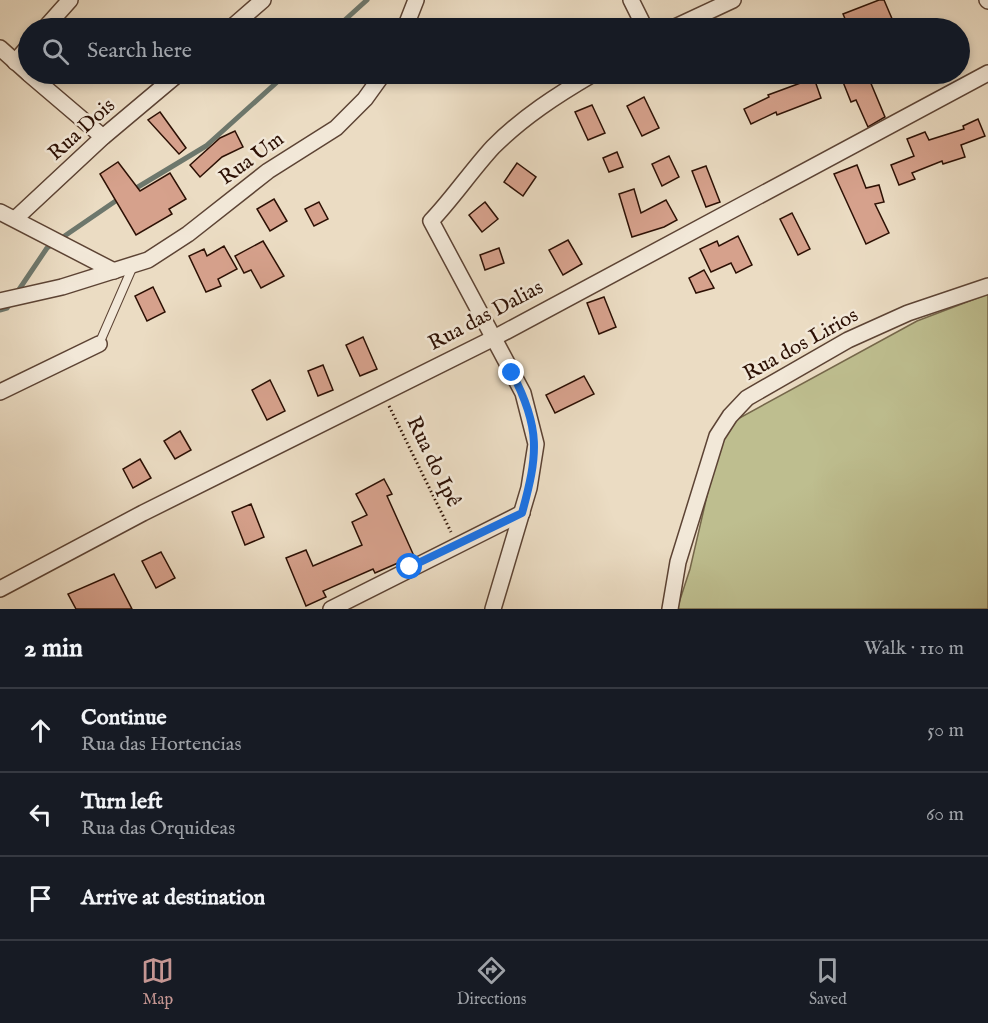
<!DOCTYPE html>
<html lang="en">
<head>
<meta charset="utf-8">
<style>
	body { margin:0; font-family:"IM FELL English",serif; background:#242831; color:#f1f3f6 }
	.stop { position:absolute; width:18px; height:18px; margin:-14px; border:4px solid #1a73e8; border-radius:50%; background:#fff }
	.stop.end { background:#1a73e8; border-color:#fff; box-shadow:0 2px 6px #0008 }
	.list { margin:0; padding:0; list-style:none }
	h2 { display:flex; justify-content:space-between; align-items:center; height:78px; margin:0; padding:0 24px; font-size:26px }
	h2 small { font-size:20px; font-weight:400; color:#9ea1a6 }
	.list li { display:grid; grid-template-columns:39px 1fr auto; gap:18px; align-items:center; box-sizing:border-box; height:84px; padding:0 24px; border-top:2px solid #363941 }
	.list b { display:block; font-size:22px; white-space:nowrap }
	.list p { margin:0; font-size:20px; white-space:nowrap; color:#9ea1a6 }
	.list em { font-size:20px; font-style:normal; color:#9ea1a6 }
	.icon { flex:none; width:33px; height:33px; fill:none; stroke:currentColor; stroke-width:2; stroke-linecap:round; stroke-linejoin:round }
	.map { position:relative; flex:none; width:988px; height:609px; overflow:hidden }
	.search { position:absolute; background:#171b24; box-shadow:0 3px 9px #0003; left:18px; right:18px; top:18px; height:66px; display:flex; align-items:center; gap:15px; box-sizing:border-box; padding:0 21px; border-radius:33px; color:#9ea1a6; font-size:22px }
	.sheet { height:330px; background:#171b24 }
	nav { display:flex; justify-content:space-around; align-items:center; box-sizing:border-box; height:84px; border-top:2px solid #363941; background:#171b24; font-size:16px; color:#9ea1a6 }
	nav a { display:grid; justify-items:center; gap:3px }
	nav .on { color:#c59692 }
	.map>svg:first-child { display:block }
</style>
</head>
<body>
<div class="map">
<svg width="988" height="609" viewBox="0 0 988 609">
	<rect width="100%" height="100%" fill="#ebdcc3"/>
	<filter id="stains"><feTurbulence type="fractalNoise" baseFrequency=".00333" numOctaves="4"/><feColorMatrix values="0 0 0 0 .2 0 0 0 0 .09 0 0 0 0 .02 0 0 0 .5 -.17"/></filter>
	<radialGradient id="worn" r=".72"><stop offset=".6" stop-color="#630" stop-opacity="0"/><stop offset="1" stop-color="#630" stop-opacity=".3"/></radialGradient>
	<path fill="#bebe8f" stroke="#75674a" stroke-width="1.5" d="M988,294V609H677L690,569L723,427L917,321Z"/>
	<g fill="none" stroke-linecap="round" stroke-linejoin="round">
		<g stroke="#6d776c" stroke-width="5">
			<path d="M336,28L367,0"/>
			<path d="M133,190L206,146L286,74"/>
			<path d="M16,294L47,248L120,198"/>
			<path d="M0,310L7,308L11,302"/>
		</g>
	</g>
	<g fill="#d6a18c" stroke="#2c1004" stroke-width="1.5">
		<path d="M879,0H884L896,28H849L843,14Z"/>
		<path d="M849,74H867L885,117L868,127L856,100L851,102L841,77Z"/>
		<path d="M814,78L821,98L777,115L776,112L751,124L744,109L769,97L768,95Z"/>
		<path d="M644,97L659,128L642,136L627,106Z"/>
		<path d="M592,105L605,133L588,140L575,112Z"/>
		<path d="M160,112L186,148L179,154L148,120Z"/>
		<path d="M978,119L985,136L961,145L965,157L943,164L942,161L912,173L915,179L899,185L891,165L914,156L907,139L925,132L929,140L964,129L963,126Z"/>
		<path d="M235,131L243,147L222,157L200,177L190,165L220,138Z"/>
		<path d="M617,152L623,167L609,172L603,158Z"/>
		<path d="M669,156L679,177L662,186L652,164Z"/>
		<path d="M118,162L140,191L170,173L186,199L169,209L172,214L136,235L100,174Z"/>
		<path d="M517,163L536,177L523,196L504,182Z"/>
		<path d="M857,165L866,188L879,185L884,202L875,204L889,233L866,244L834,174Z"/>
		<path d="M706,166L720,202L706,207L692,171Z"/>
		<path d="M634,189L641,213L666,200L677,220L664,227L632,237L619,194Z"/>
		<path d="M274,199L287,221L270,231L257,209Z"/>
		<path d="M319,202L328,219L314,226L305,209Z"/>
		<path d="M485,202L498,219L482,232L469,215Z"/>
		<path d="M792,213L810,249L798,255L780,219Z"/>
		<path d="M738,236L752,265L736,273L731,263L711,272L700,249L717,241L719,246Z"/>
		<path d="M568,240L582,264L563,275L549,250Z"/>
		<path d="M263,241L284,276L261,288L251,270L244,273L235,256Z"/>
		<path d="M224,246L237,269L218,279L221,286L206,292L189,256L204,249L207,256Z"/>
		<path d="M499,248L504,263L485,270L480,255Z"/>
		<path d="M704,270L714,288L696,293L689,278Z"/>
		<path d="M153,287L165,312L147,321L135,296Z"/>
		<path d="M604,297L616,327L599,334L587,303Z"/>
		<path d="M363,337L377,369L360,376L346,345Z"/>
		<path d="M323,365L333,390L318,396L308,371Z"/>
		<path d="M584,376L594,394L555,413L546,395Z"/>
		<path d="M270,380L285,411L267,420L252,390Z"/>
		<path d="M180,431L191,450L175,459L164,441Z"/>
		<path d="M140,459L151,478L133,488L123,469Z"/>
		<path d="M384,479L392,494L387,496L414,556L375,573L373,569L323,591L326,597L306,606L286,558L306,550L313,566L362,545L352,522L367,515L356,494Z"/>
		<path d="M251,504L264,537L245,545L232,512Z"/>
		<path d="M161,552L175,578L156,588L142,561Z"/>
		<path d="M114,574L132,609H76L68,594Z"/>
	</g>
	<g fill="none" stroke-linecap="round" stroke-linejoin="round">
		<defs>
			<path id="lane" d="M99,344L133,266"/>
			<g id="street">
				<path d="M631,0L645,28"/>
				<path d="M987,0L988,1"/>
				<path d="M45,28L70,0"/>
				<path d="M231,28L263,0"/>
				<path d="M405,28L416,0"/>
				<path d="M673,28L733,0"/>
				<path d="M0,48L28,73"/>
				<path d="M15,62L28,47"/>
				<path d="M29,74L103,137"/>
				<path d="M0,212L114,271"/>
				<path d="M15,219L103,137L178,74"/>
				<path d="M0,301L62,287L148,260L188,234L268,171L336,128L365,99L383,74"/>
				<path d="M0,392L99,344"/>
				<path d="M0,589L143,513L492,339L988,73"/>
				<path d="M331,609L522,513"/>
				<path d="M493,609L529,488L536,444L523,393L431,221C453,198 471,171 493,147C523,117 557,95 593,74"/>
				<path d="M670,609L678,562L717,436L730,416L747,398L848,340L908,313L988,286"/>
			</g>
		</defs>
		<use href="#lane" stroke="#5c4334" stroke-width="10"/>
		<use href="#street" stroke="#5c4334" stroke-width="18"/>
		<path stroke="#2c1004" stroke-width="3" stroke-dasharray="1.5 3" stroke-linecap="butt" d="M389,406L451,532"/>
		<use href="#lane" stroke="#f2e8d8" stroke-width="8"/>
		<use href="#street" stroke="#f2e8d8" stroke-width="15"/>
	</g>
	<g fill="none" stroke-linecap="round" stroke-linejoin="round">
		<path stroke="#1a73e8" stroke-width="8" d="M410,567L522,513C538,455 541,428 512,373"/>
	</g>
	<g text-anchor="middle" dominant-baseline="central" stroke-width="5" stroke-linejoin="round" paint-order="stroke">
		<g font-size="21" fill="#2c1004" stroke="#f2e8d8">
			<text transform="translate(82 130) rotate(-42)">Rua Dois</text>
			<text transform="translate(252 159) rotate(-36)">Rua Um</text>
			<text transform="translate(486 316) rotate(-28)">Rua das Dalias</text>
			<text transform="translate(801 345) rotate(-29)">Rua dos Lirios</text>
			<text transform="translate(433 462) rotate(64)">Rua do Ipê</text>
		</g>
	</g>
	<rect width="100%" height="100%" filter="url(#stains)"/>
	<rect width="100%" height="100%" fill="url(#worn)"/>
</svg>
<div class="stop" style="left:410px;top:567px"></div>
<div class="stop end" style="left:512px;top:373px"></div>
<div class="search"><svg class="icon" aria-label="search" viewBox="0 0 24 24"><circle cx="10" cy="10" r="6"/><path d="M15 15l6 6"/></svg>Search here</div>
</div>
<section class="sheet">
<h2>2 min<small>Walk · 110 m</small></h2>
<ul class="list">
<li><svg class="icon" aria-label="ahead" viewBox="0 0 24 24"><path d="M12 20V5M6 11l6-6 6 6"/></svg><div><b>Continue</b><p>Rua das Hortencias</p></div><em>50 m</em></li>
<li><svg class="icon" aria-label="left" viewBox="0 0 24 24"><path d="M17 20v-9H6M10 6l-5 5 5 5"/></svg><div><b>Turn left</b><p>Rua das Orquideas</p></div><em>60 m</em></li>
<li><svg class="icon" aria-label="arrive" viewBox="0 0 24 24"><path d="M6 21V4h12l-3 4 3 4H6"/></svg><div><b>Arrive at destination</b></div></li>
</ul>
</section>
<nav>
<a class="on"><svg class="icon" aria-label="map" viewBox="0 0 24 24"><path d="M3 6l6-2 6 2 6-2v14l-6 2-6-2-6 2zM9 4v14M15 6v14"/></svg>Map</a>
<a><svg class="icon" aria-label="directions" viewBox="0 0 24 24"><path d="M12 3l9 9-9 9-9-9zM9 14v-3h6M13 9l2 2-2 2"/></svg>Directions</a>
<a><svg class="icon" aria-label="saved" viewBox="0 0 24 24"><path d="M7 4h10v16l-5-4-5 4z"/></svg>Saved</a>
</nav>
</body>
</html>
